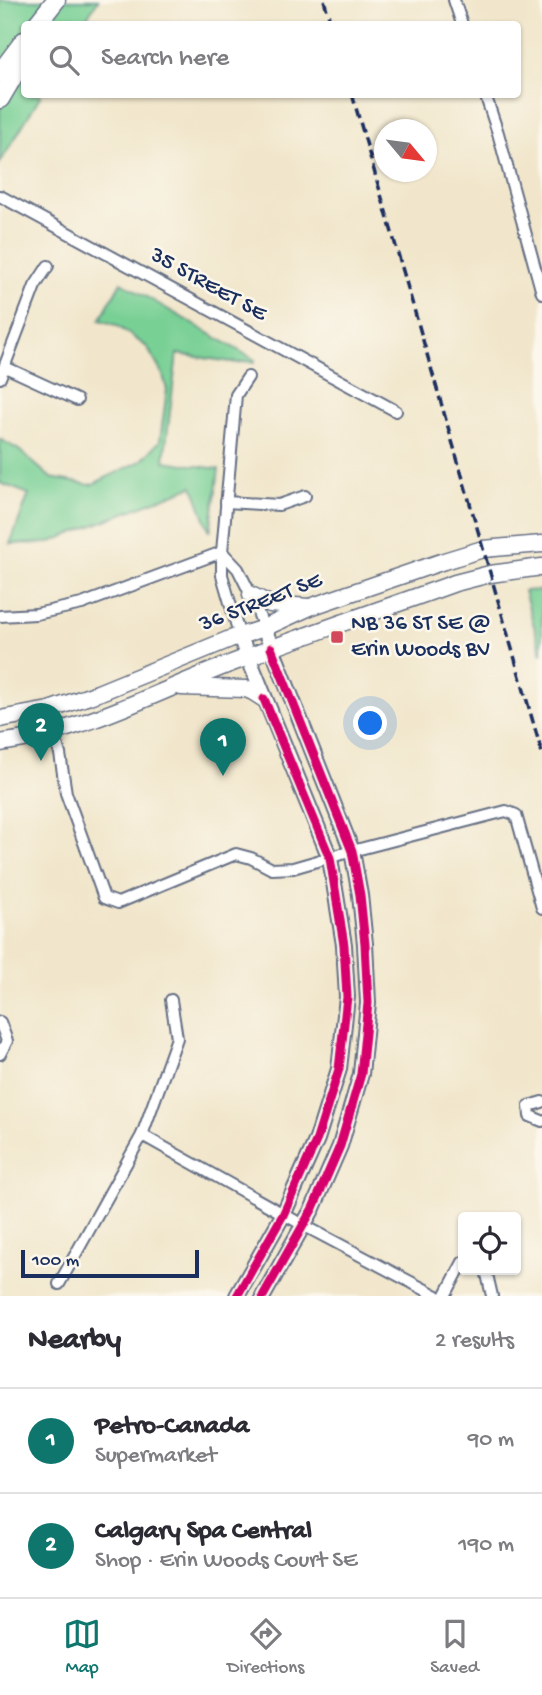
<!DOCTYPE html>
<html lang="en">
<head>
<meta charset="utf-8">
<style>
	body { margin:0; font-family:"Gochi Hand",sans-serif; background:#f7f7f7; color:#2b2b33 }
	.controls { position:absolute; right:21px; bottom:21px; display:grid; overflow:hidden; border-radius:7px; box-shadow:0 2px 5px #0004 }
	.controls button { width:63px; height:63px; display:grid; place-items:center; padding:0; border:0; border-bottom:2px solid #e1e1e2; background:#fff; color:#2b2b33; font:35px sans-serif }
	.compass { position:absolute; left:374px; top:119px; width:63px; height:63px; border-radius:50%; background:#fff; box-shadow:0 2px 5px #0004; rotate:119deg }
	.scale { position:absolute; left:21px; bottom:18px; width:178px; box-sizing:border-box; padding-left:7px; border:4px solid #1b2f5e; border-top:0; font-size:19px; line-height:24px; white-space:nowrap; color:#1b2f5e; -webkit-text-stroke:5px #fbf7ec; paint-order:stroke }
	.you { position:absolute; left:371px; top:724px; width:24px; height:24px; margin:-18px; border:5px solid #fff; border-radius:50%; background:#1a73e8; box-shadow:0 0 0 10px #1a73e833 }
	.badge { display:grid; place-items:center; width:46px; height:46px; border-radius:50%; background:#0f766e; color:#fff; font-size:23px; font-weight:700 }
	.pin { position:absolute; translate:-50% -58px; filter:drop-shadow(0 2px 4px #0008) }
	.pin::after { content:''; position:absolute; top:37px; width:24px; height:21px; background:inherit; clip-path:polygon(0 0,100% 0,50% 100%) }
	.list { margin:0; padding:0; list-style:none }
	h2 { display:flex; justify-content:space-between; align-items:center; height:91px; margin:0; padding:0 28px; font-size:30px }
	h2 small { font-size:23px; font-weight:400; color:#7c7c81 }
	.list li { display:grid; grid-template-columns:46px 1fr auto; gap:21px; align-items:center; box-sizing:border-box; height:105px; padding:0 28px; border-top:2px solid #e1e1e2 }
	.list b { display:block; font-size:26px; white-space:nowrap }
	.list p { margin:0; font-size:23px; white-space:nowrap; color:#7c7c81 }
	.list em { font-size:23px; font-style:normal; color:#7c7c81 }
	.icon { flex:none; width:38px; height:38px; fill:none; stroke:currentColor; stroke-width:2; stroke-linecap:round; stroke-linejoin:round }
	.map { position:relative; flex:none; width:542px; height:1296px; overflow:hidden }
	.search { position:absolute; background:#fff; box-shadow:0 2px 5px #0004; left:21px; right:21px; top:21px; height:77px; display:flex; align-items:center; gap:18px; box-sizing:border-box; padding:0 24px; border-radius:7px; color:#7c7c81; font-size:26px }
	.sheet { height:301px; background:#fff }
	nav { display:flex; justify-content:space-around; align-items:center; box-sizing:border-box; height:98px; border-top:2px solid #e1e1e2; background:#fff; font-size:19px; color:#7c7c81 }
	nav a { display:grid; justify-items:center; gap:4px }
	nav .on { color:#0f766e }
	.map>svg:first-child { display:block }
</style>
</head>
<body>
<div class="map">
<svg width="542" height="1296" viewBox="0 0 542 1296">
	<rect width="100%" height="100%" fill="#fbf7ec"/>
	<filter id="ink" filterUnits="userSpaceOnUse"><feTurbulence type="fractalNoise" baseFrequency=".0143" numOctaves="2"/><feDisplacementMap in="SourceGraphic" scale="14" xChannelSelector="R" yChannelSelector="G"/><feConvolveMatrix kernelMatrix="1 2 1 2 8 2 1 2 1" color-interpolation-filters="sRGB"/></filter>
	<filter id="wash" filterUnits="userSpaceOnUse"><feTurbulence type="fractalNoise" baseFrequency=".00686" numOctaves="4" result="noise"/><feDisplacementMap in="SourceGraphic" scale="28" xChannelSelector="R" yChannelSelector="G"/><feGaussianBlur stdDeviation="1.57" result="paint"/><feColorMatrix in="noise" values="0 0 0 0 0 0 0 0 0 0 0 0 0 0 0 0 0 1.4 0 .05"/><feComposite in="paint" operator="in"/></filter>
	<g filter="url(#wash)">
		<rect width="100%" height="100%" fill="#f1e6cb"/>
		<g fill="#79d095" stroke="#4a807a" stroke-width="2">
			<path d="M0,0H98L83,24H24V94L41,95L0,163Z"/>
			<path d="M121,282L255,360L254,363L246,361L238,363L177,354L164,461L219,469L210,532L193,486L48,543L10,544L29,494L0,483V439L19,450L51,478L91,485L141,461L160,441L167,390L163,375L147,347L116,325L100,320Z"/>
			<path d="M542,590V654L524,591Z"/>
		</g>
	</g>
	<g filter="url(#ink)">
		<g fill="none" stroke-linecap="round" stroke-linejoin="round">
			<defs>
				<g id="minor">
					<path d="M454,0L462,24"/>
					<path d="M485,94L498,133L542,293"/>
					<path d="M0,196L396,411"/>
					<path d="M5,367L77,400"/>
					<path d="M0,378L35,286L48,266"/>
					<path d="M226,502L279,505L305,496"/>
					<path d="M222,552L238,569L251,595L264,628"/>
					<path d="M0,616L36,614L82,604L222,552"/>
					<path d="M240,637L222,575V552L236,395L248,377"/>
					<path d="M54,733L60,754L66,793L104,898L118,903L236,854L251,858L272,869L293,868L352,851L506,811L516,815L542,908"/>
					<path d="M0,1022L7,1041L0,1054"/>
					<path d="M542,1102L529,1106L530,1116L542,1121"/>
					<path d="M142,1135L303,1225L437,1296"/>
					<path d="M486,1270L492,1296"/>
					<path d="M59,1284L142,1135L177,1038L171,1000"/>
					<path d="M445,1296L463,1262"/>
				</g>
				<g id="tertiary">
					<path d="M237,1296L283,1215L317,1139L339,1069L347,997L344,945L330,858L240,637"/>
					<path d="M263,1296L313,1208L340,1146L361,1074L368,1003L365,944L360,895L352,851L264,628"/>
				</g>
				<g id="secondary">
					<path d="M251,595L270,604L308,607"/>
					<path d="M181,687L246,689L253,692L264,699"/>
					<path d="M0,719L49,710L98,693L230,639L264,628L310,607L444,561L483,549L542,544"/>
					<path d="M0,743C89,731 158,690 240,660C311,633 383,609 455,583L490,574L542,567"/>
				</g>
				<g id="primary">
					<path d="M37,24L56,0"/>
					<path d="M0,73L24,41"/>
					<path d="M0,99L24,58"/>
				</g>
			</defs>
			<use href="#minor" stroke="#666f84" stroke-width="14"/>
			<use href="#tertiary" stroke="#666f84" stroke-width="18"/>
			<use href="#secondary" stroke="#666f84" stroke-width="19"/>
			<use href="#primary" stroke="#666f84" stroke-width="21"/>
			<use href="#minor" stroke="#fff" stroke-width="10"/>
			<use href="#tertiary" stroke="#fff" stroke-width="14"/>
			<use href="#secondary" stroke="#fff" stroke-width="16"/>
			<use href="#primary" stroke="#fff" stroke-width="18"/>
			<g stroke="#1b2f5e" stroke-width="3.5" stroke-dasharray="10 5" stroke-linecap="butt">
				<path d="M324,0L331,24"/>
				<path d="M352,94L542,753"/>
			</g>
			<defs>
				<g id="cycleway">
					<path d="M237,1296L283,1215L317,1139L339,1069L347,997L344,945L330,858L264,699"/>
					<path d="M263,1296L313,1208L340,1146L361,1074L368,1003L365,944L360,895L352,851L271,648"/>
				</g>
			</defs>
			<use href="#cycleway" stroke="#fbf7ec" stroke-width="13"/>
			<use href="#cycleway" stroke="#d6006c" stroke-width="9"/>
		</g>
	</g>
	<rect fill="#d1495b" stroke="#fbf7ec" stroke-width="2.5" x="330" y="630" width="14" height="14" rx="3.5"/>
	<g text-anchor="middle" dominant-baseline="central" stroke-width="5" stroke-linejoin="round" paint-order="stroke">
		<g font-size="23" fill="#1b2f5e" stroke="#fbf7ec">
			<text transform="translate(208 285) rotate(29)">35 STREET SE</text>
			<text transform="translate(261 603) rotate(-21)">36 STREET SE</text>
		</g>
		<g font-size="23" fill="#1b2f5e" stroke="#fbf7ec" text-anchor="start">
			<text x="351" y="624">NB 36 ST SE @<tspan x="351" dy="26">Erin Woods BV</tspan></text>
		</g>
	</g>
</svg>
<div class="controls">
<button><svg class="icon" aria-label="locate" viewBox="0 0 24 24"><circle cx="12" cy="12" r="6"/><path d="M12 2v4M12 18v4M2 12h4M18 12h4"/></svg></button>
</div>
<svg class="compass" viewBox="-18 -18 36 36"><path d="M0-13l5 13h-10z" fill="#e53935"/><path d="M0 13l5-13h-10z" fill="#7c7c81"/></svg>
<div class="scale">100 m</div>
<div class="you"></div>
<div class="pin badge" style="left:223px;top:776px">1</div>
<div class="pin badge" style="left:41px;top:761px">2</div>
<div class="search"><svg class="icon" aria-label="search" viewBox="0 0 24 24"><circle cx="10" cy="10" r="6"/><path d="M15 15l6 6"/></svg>Search here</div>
</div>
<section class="sheet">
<h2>Nearby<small>2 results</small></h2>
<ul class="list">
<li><span class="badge">1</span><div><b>Petro-Canada</b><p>Supermarket</p></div><em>90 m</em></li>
<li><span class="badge">2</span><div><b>Calgary Spa Central</b><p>Shop · Erin Woods Court SE</p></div><em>190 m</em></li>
</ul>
</section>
<nav>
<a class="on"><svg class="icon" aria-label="map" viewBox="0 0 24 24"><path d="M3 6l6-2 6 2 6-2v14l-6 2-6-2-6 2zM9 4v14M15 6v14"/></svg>Map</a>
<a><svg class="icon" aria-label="directions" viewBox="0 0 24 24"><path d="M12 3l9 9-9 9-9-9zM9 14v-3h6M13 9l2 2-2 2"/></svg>Directions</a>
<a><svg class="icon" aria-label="saved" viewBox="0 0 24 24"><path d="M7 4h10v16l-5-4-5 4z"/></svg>Saved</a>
</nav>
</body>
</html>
